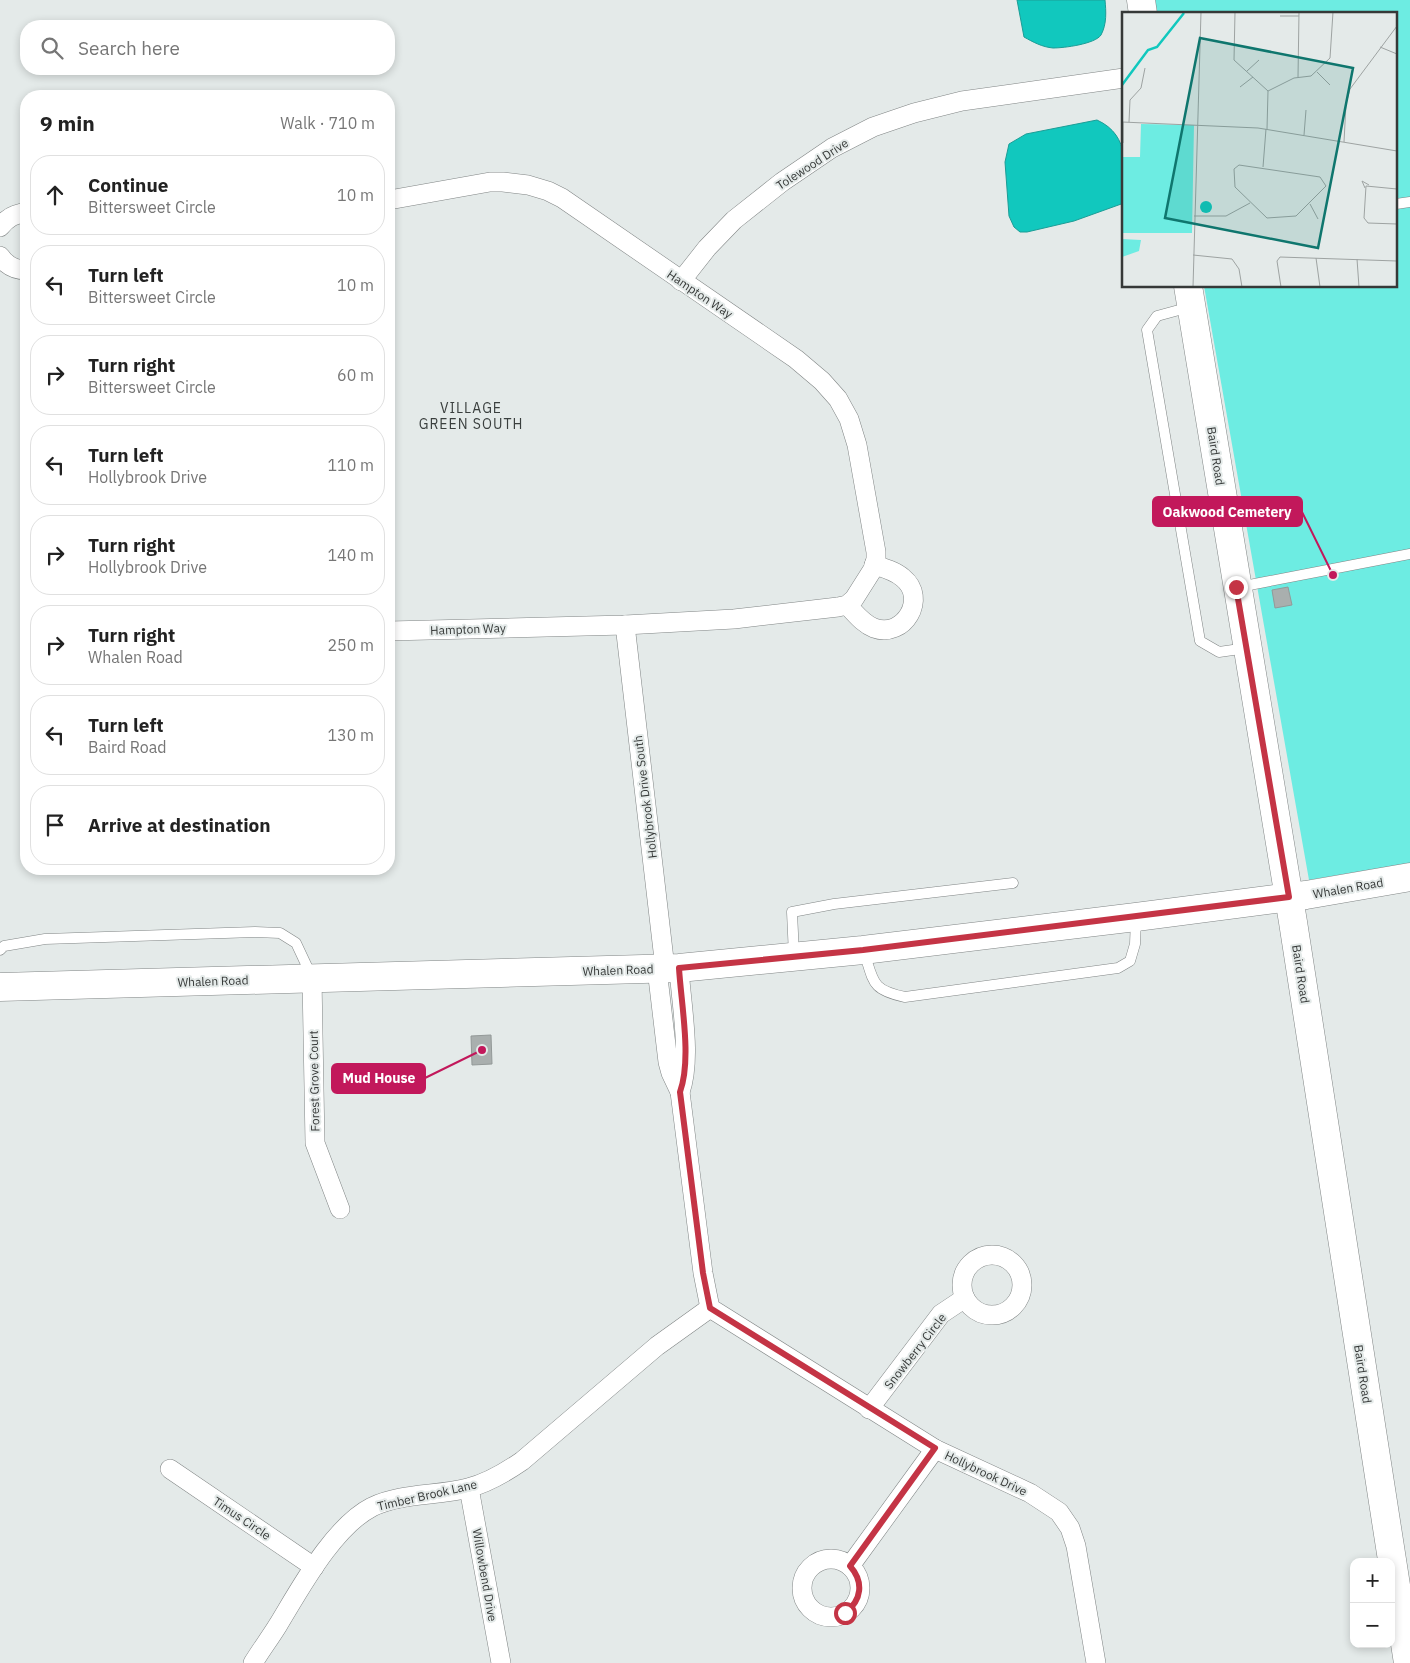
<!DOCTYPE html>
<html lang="en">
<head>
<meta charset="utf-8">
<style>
	body { margin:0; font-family:"IBM Plex Sans",sans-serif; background:#f6f6f6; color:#222 }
	.controls { position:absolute; right:15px; bottom:15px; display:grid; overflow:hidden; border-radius:10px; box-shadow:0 2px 8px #0003 }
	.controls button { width:45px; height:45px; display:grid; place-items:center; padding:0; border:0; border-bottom:1px solid #e0e0e0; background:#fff; color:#222; font:25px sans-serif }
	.stop { position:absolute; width:15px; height:15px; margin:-11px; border:4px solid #c43445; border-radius:50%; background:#fff }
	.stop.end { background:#c43445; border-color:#fff; box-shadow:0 1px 5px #0008 }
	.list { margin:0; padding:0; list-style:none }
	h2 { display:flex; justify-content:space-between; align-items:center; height:65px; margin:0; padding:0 20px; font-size:21px }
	h2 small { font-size:16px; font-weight:400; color:#767676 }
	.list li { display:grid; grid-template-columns:32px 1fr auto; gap:15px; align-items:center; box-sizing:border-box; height:80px; margin:0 10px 10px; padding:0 10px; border:1px solid #e0e0e0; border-radius:20px }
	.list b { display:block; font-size:19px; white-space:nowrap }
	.list p { margin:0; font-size:16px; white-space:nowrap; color:#767676 }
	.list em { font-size:16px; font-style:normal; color:#767676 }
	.icon { flex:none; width:28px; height:28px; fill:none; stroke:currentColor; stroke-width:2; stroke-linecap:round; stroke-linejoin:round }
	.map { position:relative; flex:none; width:1410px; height:1663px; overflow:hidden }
	.search { position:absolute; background:#fff; box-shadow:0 2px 8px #0003; left:20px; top:20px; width:375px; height:55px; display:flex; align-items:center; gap:12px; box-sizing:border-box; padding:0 18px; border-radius:20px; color:#767676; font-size:19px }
	.panel { position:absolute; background:#fff; box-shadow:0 2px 8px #0003; left:20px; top:90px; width:375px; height:785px; border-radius:20px }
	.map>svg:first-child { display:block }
</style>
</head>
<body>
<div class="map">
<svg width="1410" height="1663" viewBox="0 0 1410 1663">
	<rect width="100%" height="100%" fill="#e4eae9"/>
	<path fill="#6dece2" d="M1154,0H1410V863L1309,880L1204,286H1396V14H1156Z"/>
	<g fill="#11c8be" stroke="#1c9d96">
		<path d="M1017,0H1105C1106,11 1107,24 1101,35C1095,44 1064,48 1053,48C1042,47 1033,42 1024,37Z"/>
		<path d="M1097,120C1132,136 1124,170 1124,203L1074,221L1027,232H1020L1014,227L1009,216L1005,162L1009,144L1026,134Z"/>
	</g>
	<g fill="#a9afae" stroke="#939998">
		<path d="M1288,587L1292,605L1275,608L1272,590Z"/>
		<path d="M491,1035L492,1064L472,1065L471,1036Z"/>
	</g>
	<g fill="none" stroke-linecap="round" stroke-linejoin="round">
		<defs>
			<g id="lane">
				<path d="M1396,204L1410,202"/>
				<path d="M1190,307L1157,316L1147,330L1200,641L1219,652L1247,648"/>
				<path d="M1239,587L1410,554"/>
				<path d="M0,950L4,946L45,939L255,932L280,933L296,943L311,975"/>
				<path d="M864,952C874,982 871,990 905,997L1118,968L1130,961L1135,944L1136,918"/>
				<path d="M794,955L792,912L834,904L1013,883"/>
			</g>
			<g id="street">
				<path d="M389,200L490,182H503L528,185L548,191L562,198L796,359L822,381L838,399L849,419L857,445L876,552V559L873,569L854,599L847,605L838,607L734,619L625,625L389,631"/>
				<path d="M0,227C7,218 15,213 26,213"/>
				<path d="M0,256C6,265 15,270 26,270"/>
				<path d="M681,281L707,248L734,220L782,182L832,148L873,127L914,113L962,101L1124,78"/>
				<path d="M847,605C855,613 863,624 874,628C904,639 928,598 903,578C895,571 884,568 874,565"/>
				<path d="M625,625L665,968"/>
				<path d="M679,968C681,1003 692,1059 680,1092"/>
				<path d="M657,969L668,1062L671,1073L680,1092L703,1273L710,1308L935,1449L1030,1493L1059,1512L1070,1528L1076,1546L1096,1663"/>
				<path d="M312,979L315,1143L340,1209"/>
				<circle cx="992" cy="1285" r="30"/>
				<path d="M869,1409L941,1314L965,1298"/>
				<path d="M170,1469L314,1567"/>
				<path d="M469,1488L501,1663"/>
				<circle cx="831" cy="1588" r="29"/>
				<path d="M850,1566L935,1449"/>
				<path d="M253,1663C261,1650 270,1638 278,1625C300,1589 333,1527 372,1507C401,1493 437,1496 468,1488C488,1483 506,1472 522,1461L657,1346L710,1308"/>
			</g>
			<g id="secondary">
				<path d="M1141,0L1143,14"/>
				<path d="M1188,286L1293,922L1408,1663"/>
				<path d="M0,987L679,968L863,950L1136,917L1306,895L1410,877"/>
			</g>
		</defs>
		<use href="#lane" stroke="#808585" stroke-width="11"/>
		<use href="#street" stroke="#808585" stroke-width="20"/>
		<use href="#secondary" stroke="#808585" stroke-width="29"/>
		<use href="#lane" stroke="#fff" stroke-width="10"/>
		<use href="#street" stroke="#fff" stroke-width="19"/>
		<use href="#secondary" stroke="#fff" stroke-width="28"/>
	</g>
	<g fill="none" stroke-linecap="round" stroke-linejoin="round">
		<path stroke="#c43445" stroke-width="6" d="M845,1613C862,1600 864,1582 850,1566L935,1448L710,1308L703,1273L680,1092C692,1059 681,1003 679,968L863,950L1289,897L1236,587"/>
	</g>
	<g text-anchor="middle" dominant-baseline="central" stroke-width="4" stroke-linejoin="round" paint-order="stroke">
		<g font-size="12" fill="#363938" stroke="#e4eae9">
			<text transform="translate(812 164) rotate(-33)">Tolewood Drive</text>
			<text transform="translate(700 294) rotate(34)">Hampton Way</text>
			<text transform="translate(1216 456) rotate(81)">Baird Road</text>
			<text transform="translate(468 629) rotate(-2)">Hampton Way</text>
			<text transform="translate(645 797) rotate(-97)">Hollybrook Drive South</text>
			<text transform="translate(1348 888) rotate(-10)">Whalen Road</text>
			<text transform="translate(618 970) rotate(-2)">Whalen Road</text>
			<text transform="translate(1301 974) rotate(81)">Baird Road</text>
			<text transform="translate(213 981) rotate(-2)">Whalen Road</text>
			<text transform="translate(314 1081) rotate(-91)">Forest Grove Court</text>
			<text transform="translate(915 1351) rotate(-52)">Snowberry Circle</text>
			<text transform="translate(1363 1374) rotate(81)">Baird Road</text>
			<text transform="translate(986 1473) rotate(25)">Hollybrook Drive</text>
			<text transform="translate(427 1495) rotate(-13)">Timber Brook Lane</text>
			<text transform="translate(242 1518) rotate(34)">Timus Circle</text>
			<text transform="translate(485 1575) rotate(80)">Willowbend Drive</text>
		</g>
		<g font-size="14" letter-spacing="1" fill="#3a3f3e" stroke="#e4eae9">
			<text x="471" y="408">VILLAGE<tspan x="471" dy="16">GREEN SOUTH</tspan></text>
		</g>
	</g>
	<g transform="translate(1122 12)">
		<rect width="275" height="275" fill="#e4eae9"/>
		<path d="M19,112L72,113L70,221H0V145H18ZM0,227L19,228L17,239L0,245Z" fill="#6dece2"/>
		<path d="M78 195a6 6 0 1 1 12 0a6 6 0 1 1-12 0Z" fill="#11c8be"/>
		<path fill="none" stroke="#11c8be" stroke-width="2.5" d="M0,73L26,38L35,35L62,1"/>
		<path fill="none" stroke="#9ea3a2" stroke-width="1" d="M113,0L112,48L146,79L145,117M158,4H177M258,35L275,42M125,59L137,48M195,60L208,73M176,65L177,0M118,75L131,65M146,79L172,66L189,64L208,46L211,0M0,110L136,116L275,139M1,110V131M7,110L8,88L19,76L23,56M182,123L184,98M222,130L224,92L228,77L275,14M117,153L198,165L204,174L174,204L145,206L113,175L112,157ZM141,155L144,117M243,176L240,169L247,173M275,177L244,174L242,206L246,211L275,212M188,192L196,207M72,204H104L128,191M71,243L110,247L117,257L120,275M194,246L198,275M235,247L237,275M71,275L79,0M159,275L155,249L158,245L275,249"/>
		<path fill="#0f766e" fill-opacity="0.15" stroke="#0f766e" stroke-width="2.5" d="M78,26L231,56L196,236L43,206Z"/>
		<rect width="275" height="275" fill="none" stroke="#363938" stroke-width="2.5"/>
	</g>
	<path fill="none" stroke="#c2185b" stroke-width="2" d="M1333 575L1302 512M482 1050L425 1078"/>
	<g fill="#c2185b" stroke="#e4eae9" stroke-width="2">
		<circle cx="1333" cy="575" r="5"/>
		<circle cx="482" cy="1050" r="5"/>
	</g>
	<g fill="#c2185b" stroke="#c2185b" stroke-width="2">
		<rect x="1153" y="497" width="149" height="29" rx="5"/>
		<rect x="332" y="1064" width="93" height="29" rx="5"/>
	</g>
	<g font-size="14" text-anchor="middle" font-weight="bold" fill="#fff">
		<text x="1227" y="517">Oakwood Cemetery</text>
		<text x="379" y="1083">Mud House</text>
	</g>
</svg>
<div class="controls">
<button>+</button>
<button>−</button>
</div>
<div class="stop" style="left:845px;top:1613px"></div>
<div class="stop end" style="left:1236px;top:587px"></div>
<div class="search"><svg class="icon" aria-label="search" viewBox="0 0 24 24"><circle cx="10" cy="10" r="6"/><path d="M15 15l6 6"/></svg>Search here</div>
<section class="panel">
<h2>9 min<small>Walk · 710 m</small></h2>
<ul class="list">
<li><svg class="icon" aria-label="ahead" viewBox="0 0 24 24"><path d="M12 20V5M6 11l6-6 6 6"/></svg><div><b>Continue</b><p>Bittersweet Circle</p></div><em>10 m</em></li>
<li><svg class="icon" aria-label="left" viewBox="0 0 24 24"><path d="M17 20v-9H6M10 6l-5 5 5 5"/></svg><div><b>Turn left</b><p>Bittersweet Circle</p></div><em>10 m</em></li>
<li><svg class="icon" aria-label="right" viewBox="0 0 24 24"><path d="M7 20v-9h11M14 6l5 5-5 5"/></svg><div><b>Turn right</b><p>Bittersweet Circle</p></div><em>60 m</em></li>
<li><svg class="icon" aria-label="left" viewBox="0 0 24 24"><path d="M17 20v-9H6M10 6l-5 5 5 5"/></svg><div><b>Turn left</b><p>Hollybrook Drive</p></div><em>110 m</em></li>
<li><svg class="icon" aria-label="right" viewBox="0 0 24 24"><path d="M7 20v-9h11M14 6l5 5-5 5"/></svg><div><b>Turn right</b><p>Hollybrook Drive</p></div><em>140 m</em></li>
<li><svg class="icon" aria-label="right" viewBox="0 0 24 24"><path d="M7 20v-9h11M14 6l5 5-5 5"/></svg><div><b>Turn right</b><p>Whalen Road</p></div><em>250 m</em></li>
<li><svg class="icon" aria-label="left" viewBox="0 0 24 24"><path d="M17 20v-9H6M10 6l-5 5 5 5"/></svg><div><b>Turn left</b><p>Baird Road</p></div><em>130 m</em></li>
<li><svg class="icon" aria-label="arrive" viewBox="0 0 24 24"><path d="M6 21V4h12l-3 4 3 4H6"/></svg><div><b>Arrive at destination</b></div></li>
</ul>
</section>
</div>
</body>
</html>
